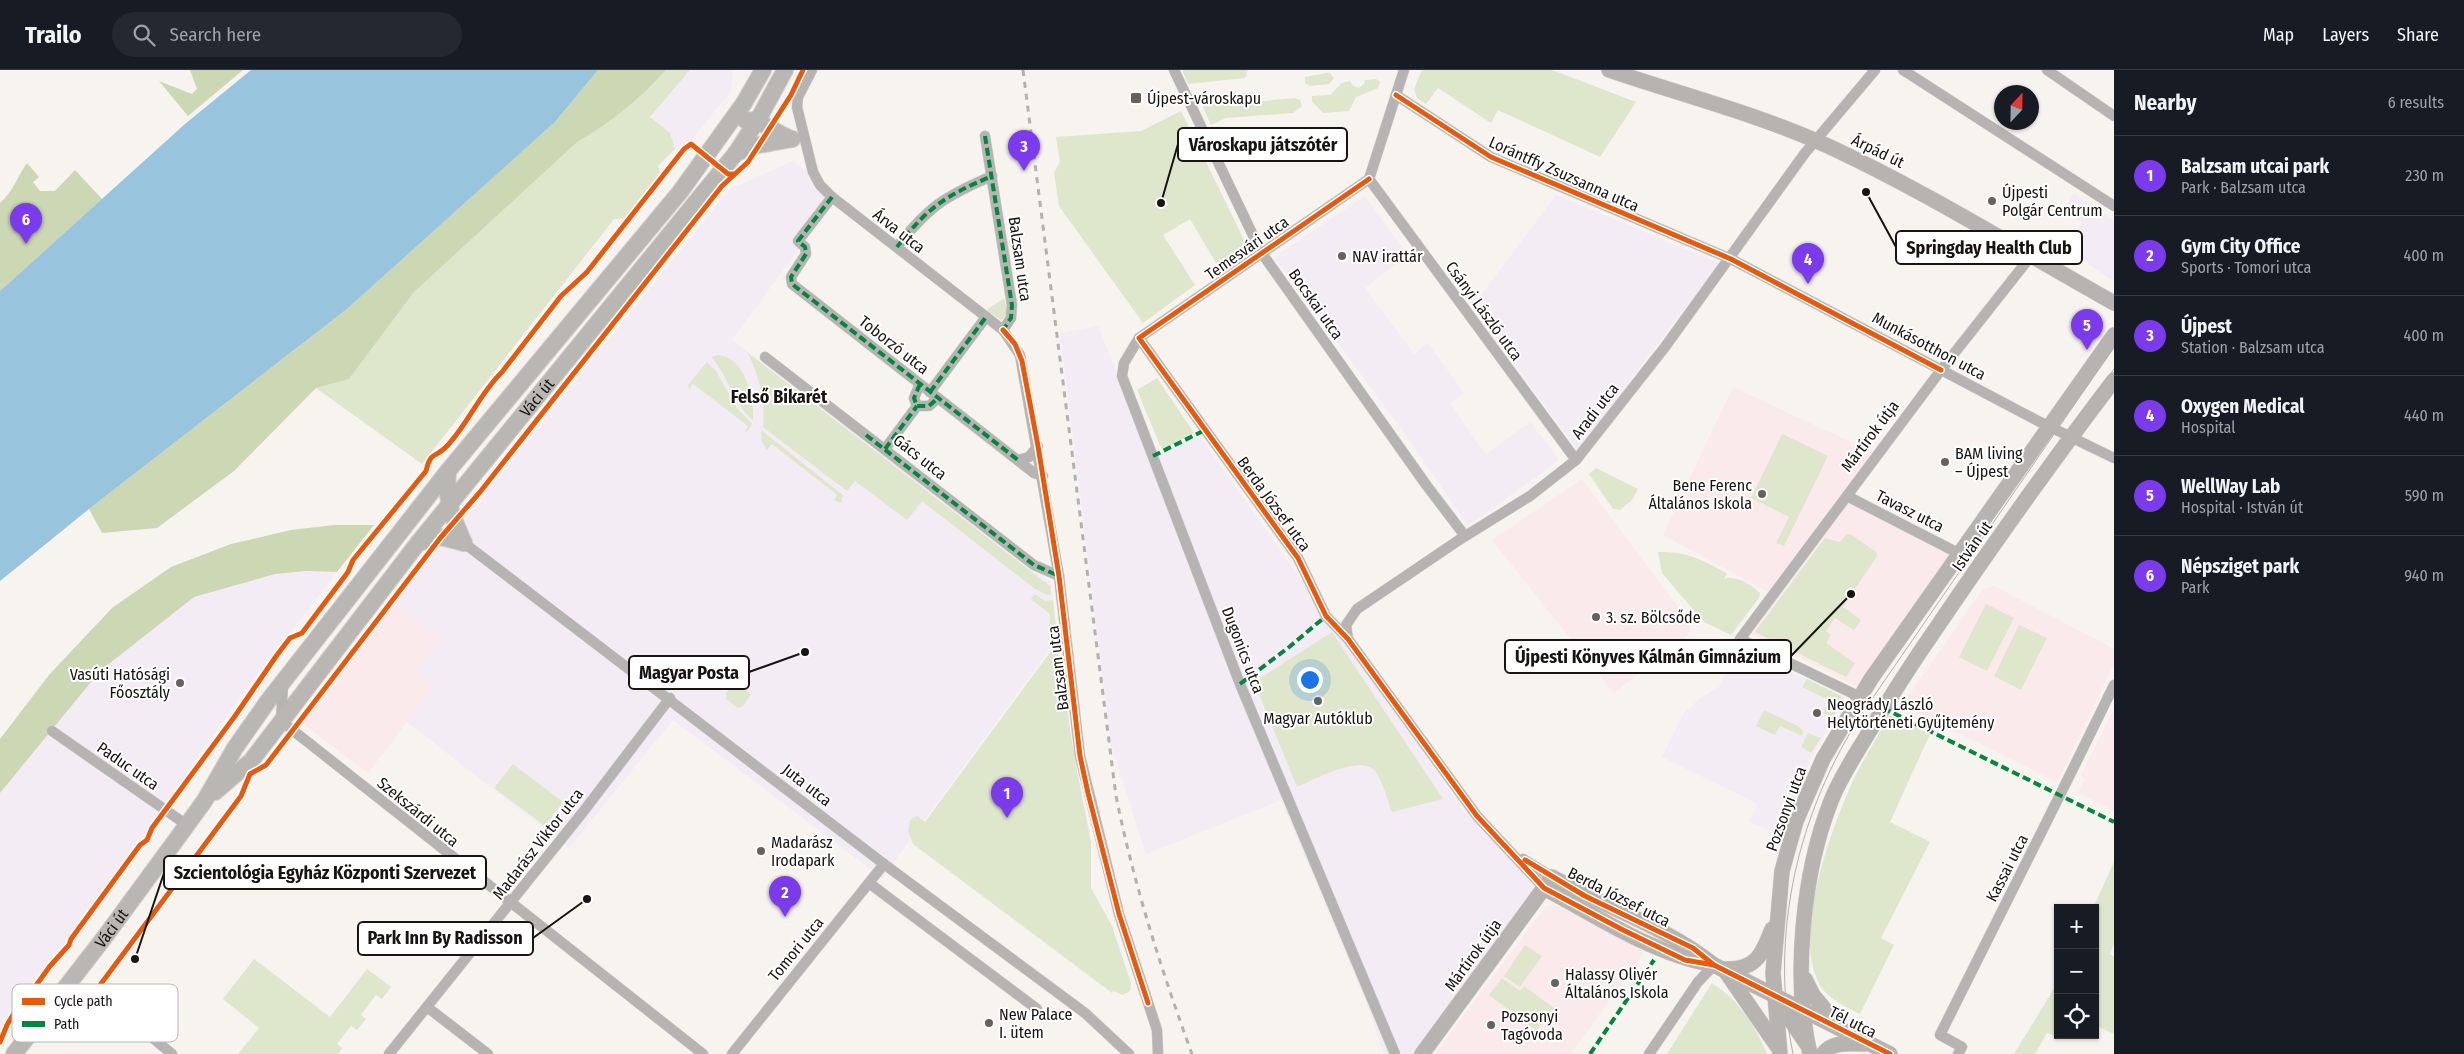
<!DOCTYPE html>
<html lang="en">
<head>
<meta charset="utf-8">
<style>
	body { margin:0; font-family:"Fira Sans Condensed",sans-serif; background:#242831; color:#f1f3f6 }
	.controls { position:absolute; right:15px; bottom:15px; display:grid; overflow:hidden; border-radius:0px; box-shadow:0 1px 4px #0004 }
	.controls button { width:45px; height:45px; display:grid; place-items:center; padding:0; border:0; border-bottom:1px solid #363941; background:#171b24; color:#f1f3f6; font:25px sans-serif }
	.compass { position:absolute; left:1994px; top:15px; width:45px; height:45px; border-radius:50%; background:#171b24; box-shadow:0 1px 4px #0004; rotate:22deg }
	.you { position:absolute; left:1309px; top:609px; width:18px; height:18px; margin:-12px; border:4px solid #fff; border-radius:50%; background:#1a73e8; box-shadow:0 0 0 8px #1a73e833 }
	.badge { display:grid; place-items:center; width:32px; height:32px; border-radius:50%; background:#7c3aed; color:#fff; font-size:16px; font-weight:700 }
	.pin { position:absolute; translate:-50% -41px; filter:drop-shadow(0 1px 2px #0008) }
	.pin::after { content:''; position:absolute; top:26px; width:18px; height:15px; background:inherit; clip-path:polygon(0 0,100% 0,50% 100%) }
	.list { margin:0; padding:0; list-style:none }
	h2 { display:flex; justify-content:space-between; align-items:center; height:65px; margin:0; padding:0 20px; font-size:21px }
	h2 small { font-size:16px; font-weight:400; color:#9ea1a6 }
	.list li { display:grid; grid-template-columns:32px 1fr auto; gap:15px; align-items:center; box-sizing:border-box; height:80px; padding:0 20px; border-top:1px solid #363941 }
	.list b { display:block; font-size:19px; white-space:nowrap }
	.list p { margin:0; font-size:16px; white-space:nowrap; color:#9ea1a6 }
	.list em { font-size:16px; font-style:normal; color:#9ea1a6 }
	.icon { flex:none; width:28px; height:28px; fill:none; stroke:currentColor; stroke-width:2; stroke-linecap:round; stroke-linejoin:round }
	.map { position:relative; flex:none; width:2114px; height:984px; overflow:hidden }
	header { display:flex; align-items:center; gap:30px; box-sizing:border-box; height:70px; padding:0 25px; background:#171b24; border-bottom:1px solid #363941 }
	header strong { font-size:24px }
	nav { display:flex; gap:28px; margin-inline-start:auto; font-size:18px }
	.search { width:350px; height:45px; background:#242831; display:flex; align-items:center; gap:12px; box-sizing:border-box; padding:0 18px; border-radius:28px; color:#9ea1a6; font-size:19px }
	main { display:flex }
	aside { flex:1; background:#171b24 }
	.map>svg:first-child { display:block }
</style>
</head>
<body>
<header>
<strong>Trailo</strong>
<div class="search"><svg class="icon" aria-label="search" viewBox="0 0 24 24"><circle cx="10" cy="10" r="6"/><path d="M15 15l6 6"/></svg>Search here</div>
<nav><a>Map</a><a>Layers</a><a>Share</a></nav>
</header>
<main>
<div class="map">
<svg width="2114" height="984" viewBox="0 0 2114 984">
	<rect width="100%" height="100%" fill="#f7f3ee"/>
	<g fill="#f4ecf5">
		<path d="M690,0H733L731,21L680,84L675,79L670,63L650,47Z"/>
		<path d="M793,91L818,109L831,135L732,270L1051,512L1057,569L882,808L673,650L569,778L407,652L435,615L416,601L441,569L393,532L465,448L730,119Z"/>
		<path d="M2074,123L2114,150V211L2065,179L2082,152L2063,140Z"/>
		<path d="M1556,125L1719,193L1577,380L1473,236Z"/>
		<path d="M1365,126L1408,185L1365,218L1414,284L1428,273L1464,323L1450,333L1474,368L1486,384L1531,352L1559,390L1468,456L1408,368L1274,187Z"/>
		<path d="M1098,256L1152,388L1199,365L1464,741L1529,806L1533,822L1414,984H1384L1370,942L1281,730L1146,784L1111,675L1060,263Z"/>
		<path d="M306,501L337,502L245,620L158,746L0,961V723L100,601L194,527L275,504Z"/>
		<path d="M1739,576L1845,628L1814,683L1775,763L1749,752L1758,734L1662,687L1684,643L1700,628L1719,617Z"/>
	</g>
	<g fill="#fbeaeb">
		<path d="M1733,317L1872,382L1768,522L1663,465Z"/>
		<path d="M1582,409L1687,549L1690,558L1688,566L1614,623L1492,470Z"/>
		<path d="M1848,431L1950,485L1858,617L1750,563Z"/>
		<path d="M1994,516L2114,579V594L2057,712L1902,635L1983,519Z"/>
		<path d="M393,532L441,569L417,601L435,615L368,703L301,652Z"/>
		<path d="M2114,639V741L2078,723L2085,709L2081,705Z"/>
		<path d="M1553,835L1559,836L1644,882L1571,984H1435L1546,836Z"/>
	</g>
	<g fill="#dee6cc">
		<path d="M666,0H690L650,47L670,63L675,79L658,96L660,103L627,148L614,149L422,394L316,318L349,309L416,220L564,74L606,53L651,16Z"/>
		<path d="M1182,0H1248L1245,8L1188,14Z"/>
		<path d="M1422,0H1552L1636,32L1600,87L1498,40L1491,53L1438,18L1426,34L1417,28L1414,19Z"/>
		<path d="M1326,3H1330L1334,8L1329,14L1310,16L1305,13V7Z"/>
		<path d="M1376,9L1380,12L1378,18L1356,27L1349,41L1323,43L1312,31V26L1330,25L1342,13L1350,11L1353,16L1359,18L1364,14L1365,10Z"/>
		<path d="M1251,22L1252,32L1295,28L1300,30L1302,36L1293,43L1226,48L1211,55L1203,37L1208,28Z"/>
		<path d="M1181,41L1248,178L1219,198L1190,149L1163,165L1195,215L1143,253L1059,136L1054,103L1060,92L1056,67L1141,61Z"/>
		<path d="M1003,229L1005,230L1007,246L1001,250L986,240Z"/>
		<path d="M748,283L1050,516L1051,524L1048,525L1035,519L922,431L907,450L855,411L847,421L763,357C766,330 759,307 748,283Z"/>
		<path d="M717,285C744,285 755,328 753,350C732,333 729,306 711,287Z"/>
		<path d="M707,292L716,301L737,338L752,354L747,362L745,361L748,356L693,314L689,320L688,315Z"/>
		<path d="M1157,308L1194,363L1162,380L1137,320Z"/>
		<path d="M761,360L843,425L841,433L834,430L837,425L772,374L767,380L762,372Z"/>
		<path d="M1782,364L1828,386L1784,476L1776,473L1789,447L1751,428Z"/>
		<path d="M1596,398L1638,419L1632,430L1620,440L1613,439L1589,404Z"/>
		<path d="M1847,464L1852,465L1876,482L1877,486L1843,537L1861,550L1854,560L1835,548L1826,561L1831,565L1826,573L1855,593L1846,607L1755,562L1825,468L1840,472Z"/>
		<path d="M1658,482C1690,482 1699,489 1727,503L1724,509C1735,504 1752,515 1760,523L1759,528L1731,565L1704,552L1662,503Z"/>
		<path d="M1035,524L1045,531L1053,530L1057,566L1048,578L1050,544L1031,529Z"/>
		<path d="M1986,534L2014,548L1987,601L1959,587Z"/>
		<path d="M2019,555L2047,568L2021,620L1994,606Z"/>
		<path d="M1332,562L1443,729L1392,742C1387,729 1383,713 1376,702C1362,683 1314,710 1297,717L1254,612Z"/>
		<path d="M1057,573L1074,685L1091,772V818L1112,856L1131,913L1130,921L1123,925L1113,921L1112,923L913,774L908,761L910,750L917,746L925,752Z"/>
		<path d="M1807,609L1841,626L1842,630L1832,648L1823,643L1829,630L1802,617Z"/>
		<path d="M735,612L751,624L743,636L738,638L726,629V623Z"/>
		<path d="M1764,640L1800,657L1803,661L1802,666L1780,656L1775,665L1756,656Z"/>
		<path d="M1890,645L1930,664L1890,752L1930,772L1881,868L1894,875L1860,944C1848,938 1835,932 1825,922C1787,877 1830,763 1851,715C1862,691 1877,668 1890,645Z"/>
		<path d="M1808,663L1821,668L1811,683L1801,677Z"/>
		<path d="M513,694L563,732L545,756L494,718Z"/>
		<path d="M2114,792V874L2110,884L2114,887V964L2095,955V838H2093Z"/>
		<path d="M1525,875L1542,886L1520,917L1504,906Z"/>
		<path d="M254,889L330,947L367,899L391,917L382,929L376,925L361,945L366,949L357,960L351,956L337,974L342,978L338,984H238L259,958L223,929Z"/>
		<path d="M1502,908L1520,921L1524,916L1554,938L1536,961L1489,925Z"/>
		<path d="M2058,912V964L2056,966L2047,963L2035,984H2014Z"/>
		<path d="M1712,913C1741,933 1753,952 1767,984H1667Z"/>
	</g>
	<g fill="#ccd7b4">
		<path d="M190,0H243L188,46L159,11L192,24L197,19Z"/>
		<path d="M598,0H666C641,28 610,53 577,72L415,221L349,309L316,318L234,401L157,458L102,463L89,439L347,239L555,52Z"/>
		<path d="M27,93L39,107L33,112L40,121H55L75,100L102,129L0,221V133C13,122 17,107 27,93Z"/>
		<path d="M334,455H374L337,502L306,501L275,504L194,527L100,601L0,723V669L49,605L112,538L171,497L231,474L291,460Z"/>
	</g>
	<path fill="#98c5dd" d="M251,0H598L555,52L347,239L89,439L0,511V221L185,54Z"/>
	<g fill="none" stroke-linecap="round" stroke-linejoin="round">
		<defs>
			<g id="street">
				<path d="M812,0L798,27L797,37L813,102L820,115L832,127L1003,260L1020,285L1059,506L1080,686L1119,844L1157,960L1158,984"/>
				<path d="M1174,0L1261,182L1427,416L1465,466"/>
				<path d="M1903,0L2114,136"/>
				<path d="M2047,0L2114,46"/>
				<path d="M1396,25L1491,87L1731,189L2038,351L2114,388"/>
				<path d="M985,66L1012,235L1011,248L1003,260"/>
				<path d="M1369,109L1576,390"/>
				<path d="M832,127L798,171L805,177L806,184L791,207L792,214L1034,403L1043,406"/>
				<path d="M897,177C928,137 945,126 992,106"/>
				<path d="M1139,268L1298,488L1326,546L1348,569L1477,746L1544,818"/>
				<path d="M765,287L1034,495L1059,506"/>
				<path d="M920,314L914,328L917,336H929L938,328"/>
				<path d="M930,322L986,247"/>
				<path d="M885,379L917,336"/>
				<path d="M1018,390L1029,387L1038,376"/>
				<path d="M1847,426L1958,483"/>
				<path d="M464,473L884,794L1085,943L1129,984"/>
				<path d="M1348,569L1346,555L1357,539L1459,470L1530,426L1576,390L1665,277L1805,83L1875,0"/>
				<path d="M283,614L281,651L703,984"/>
				<path d="M1860,627L1740,569L1941,300L2031,186"/>
				<path d="M52,661L187,755"/>
				<path d="M1523,789L1552,807"/>
				<path d="M869,813L1037,939"/>
				<path d="M96,920L172,984"/>
				<path d="M427,937L488,984"/>
				<path d="M389,984L583,742L670,628"/>
				<path d="M732,984L884,794"/>
				<path d="M1395,984L1240,614L1122,306L1124,293L1139,268L1369,109L1404,0"/>
				<path d="M1649,984L1698,912L1714,895"/>
				<path d="M1958,984L1962,977L1940,965C1998,848 2057,733 2114,615"/>
			</g>
			<g id="secondary">
				<path d="M1609,0C1682,25 1758,44 1828,76C1927,122 2019,180 2114,233"/>
				<path d="M1544,818C1595,845 1653,884 1710,894"/>
				<path d="M1725,899C1756,900 1762,885 1772,859"/>
				<path d="M1726,902L1777,976"/>
				<path d="M1805,909L1813,925L1836,953"/>
				<path d="M1776,928L1806,973"/>
				<path d="M1422,984L1552,807C1605,837 1666,857 1714,895L1890,984"/>
				<path d="M1780,984L1773,903L1782,801L1796,751L1823,689L1871,609L2114,265"/>
				<path d="M1810,984C1792,909 1803,802 1831,731C1840,708 1854,687 1866,667C1889,629 1912,593 1937,557C1994,473 2053,390 2114,310"/>
				<path d="M1823,984C1832,971 1850,974 1865,974"/>
			</g>
			<g id="primary">
				<path d="M745,50C761,49 776,64 792,69"/>
				<path d="M736,83L758,75L792,69"/>
				<path d="M448,401C446,435 451,442 464,473"/>
				<path d="M418,473L441,467L464,473"/>
				<path id="s1" d="M215,722L251,691L418,473L736,83L760,46L785,0"/>
				<path id="s2" d="M14,984L104,868L187,755L205,730L235,678L268,631L448,401L680,122L744,33L763,0"/>
			</g>
		</defs>
		<use href="#street" stroke="#d2cfcb" stroke-width="11"/>
		<use href="#secondary" stroke="#d2cfcb" stroke-width="16"/>
		<use href="#primary" stroke="#d2cfcb" stroke-width="18"/>
		<use href="#street" stroke="#b6b4b2" stroke-width="10"/>
		<use href="#secondary" stroke="#b6b3b1" stroke-width="15"/>
		<use href="#primary" stroke="#b9b7b3" stroke-width="16"/>
		<g stroke="#b3b1ae" stroke-width="1">
			<path d="M2013,436L2114,299"/>
			<path d="M1793,984C1769,865 1797,743 1863,642L2114,277"/>
		</g>
		<path stroke="#b3b1ae" stroke-width="3" stroke-dasharray="6 6" stroke-linecap="butt" d="M1023,0L1116,726C1134,815 1161,899 1192,984"/>
		<g stroke="#00873e" stroke-width="4" stroke-dasharray="8 4" stroke-linecap="butt">
			<path d="M985,66L1012,235L1011,248L1003,260"/>
			<path d="M832,127L798,171L805,177L806,184L791,207L792,214L1018,390"/>
			<path d="M897,177C928,137 945,126 992,106"/>
			<path d="M920,314L914,328L917,336H929L938,328"/>
			<path d="M930,322L986,247"/>
			<path d="M866,365L1034,495L1059,506"/>
			<path d="M885,379L917,336"/>
			<path d="M1153,386L1205,360"/>
			<path d="M1240,614L1288,578L1326,546"/>
			<path d="M1883,638L2114,752"/>
			<path d="M1590,984L1654,890"/>
		</g>
		<defs>
			<g id="cycleway">
				<path d="M1396,25L1491,87L1731,189L1941,300"/>
				<path d="M1369,109L1139,268L1298,488L1326,546L1348,569L1477,746L1544,818L1623,860L1685,890L1714,895"/>
				<path d="M1003,260L1015,274L1022,291L1038,376L1059,506L1080,686L1088,723L1119,844L1148,933"/>
				<path d="M1525,790L1585,826L1693,878L1714,895L1890,984"/>
				<path d="M19,935L62,966L241,726L250,704L266,695L441,467L480,422L722,116L748,92L791,25L803,0"/>
				<path d="M0,972L7,955L20,933L27,928L50,896L69,875L71,869L140,775L147,770L152,758L235,646L277,585L290,568L302,563L348,502L353,490L426,401C431,380 435,389 447,376C468,354 480,323 502,302L561,226L587,202L684,79L691,74L728,104H734"/>
			</g>
		</defs>
		<use href="#cycleway" stroke="#fff" stroke-width="8"/>
		<use href="#cycleway" stroke="#e8590c" stroke-width="5"/>
	</g>
	<g fill="#65625e" stroke="#fff" stroke-width="2">
		<rect x="1130" y="22" width="12" height="12" rx="2.5"/>
		<circle cx="1992" cy="131" r="5"/>
		<circle cx="1342" cy="186" r="5"/>
		<circle cx="1945" cy="392" r="5"/>
		<circle cx="1762" cy="424" r="5"/>
		<circle cx="1596" cy="547" r="5"/>
		<circle cx="180" cy="613" r="5"/>
		<circle cx="1318" cy="631" r="5"/>
		<circle cx="1817" cy="643" r="5"/>
		<circle cx="761" cy="781" r="5"/>
		<circle cx="1555" cy="913" r="5"/>
		<circle cx="989" cy="953" r="5"/>
		<circle cx="1491" cy="955" r="5"/>
	</g>
	<g text-anchor="middle" dominant-baseline="central" stroke-width="4" stroke-linejoin="round" paint-order="stroke">
		<g font-size="16" fill="#171411" stroke="#fff" text-anchor="start">
			<text x="1147" y="28">Újpest-városkapu</text>
			<text x="2002" y="122">Újpesti<tspan x="2002" dy="18">Polgár Centrum</tspan></text>
			<text x="1352" y="186">NAV irattár</text>
			<text x="1955" y="383">BAM living<tspan x="1955" dy="18">– Újpest</tspan></text>
			<text x="1752" y="415" text-anchor="end">Bene Ferenc<tspan x="1752" dy="18">Általános Iskola</tspan></text>
			<text x="1606" y="547">3. sz. Bölcsőde</text>
			<text x="170" y="604" text-anchor="end">Vasúti Hatósági<tspan x="170" dy="18">Főosztály</tspan></text>
			<text x="1827" y="634">Neogrády László<tspan x="1827" dy="18">Helytörténeti Gyűjtemény</tspan></text>
			<text x="1318" y="648" text-anchor="middle">Magyar Autóklub</text>
			<text x="771" y="772">Madarász<tspan x="771" dy="18">Irodapark</tspan></text>
			<text x="1565" y="904">Halassy Olivér<tspan x="1565" dy="18">Általános Iskola</tspan></text>
			<text x="999" y="944">New Palace<tspan x="999" dy="18">I. ütem</tspan></text>
			<text x="1501" y="946">Pozsonyi<tspan x="1501" dy="18">Tagóvoda</tspan></text>
		</g>
		<g font-size="16" fill="#171411" stroke="#fff">
			<text transform="translate(1878 81) rotate(26)">Árpád út</text>
			<text transform="translate(1564 104) rotate(24)">Lorántffy Zsuzsanna utca</text>
			<text transform="translate(899 161) rotate(38)">Árva utca</text>
			<text transform="translate(1247 178) rotate(-35)">Temesvári utca</text>
			<text transform="translate(1020 189) rotate(82)">Balzsam utca</text>
			<text transform="translate(1316 234) rotate(55)">Bocskai utca</text>
			<text transform="translate(1484 241) rotate(54)">Csányi László utca</text>
			<text transform="translate(894 275) rotate(38)">Toborzó utca</text>
			<text transform="translate(1929 276) rotate(28)">Munkásotthon utca</text>
			<text stroke="none"><textPath href="#s1" startOffset="510">Váci út</textPath></text>
			<text transform="translate(1595 341) rotate(-52)">Aradi utca</text>
			<text transform="translate(1870 366) rotate(-53)">Mártírok útja</text>
			<text transform="translate(920 387) rotate(38)">Gács utca</text>
			<text transform="translate(1274 434) rotate(54)">Berda József utca</text>
			<text transform="translate(1910 441) rotate(27)">Tavasz utca</text>
			<text transform="translate(1972 476) rotate(-55)">István út</text>
			<text transform="translate(1243 580) rotate(69)">Dugonics utca</text>
			<text transform="translate(1058 598) rotate(-97)">Balzsam utca</text>
			<text transform="translate(128 696) rotate(35)">Paduc utca</text>
			<text transform="translate(807 715) rotate(38)">Juta utca</text>
			<text transform="translate(1786 739) rotate(-70)">Pozsonyi utca</text>
			<text transform="translate(418 742) rotate(39)">Szekszárdi utca</text>
			<text transform="translate(538 774) rotate(-52)">Madarász Viktor utca</text>
			<text transform="translate(2007 798) rotate(-63)">Kassai utca</text>
			<text transform="translate(1619 827) rotate(27)">Berda József utca</text>
			<text stroke="none"><textPath href="#s2" startOffset="159">Váci út</textPath></text>
			<text transform="translate(796 879) rotate(-51)">Tomori utca</text>
			<text transform="translate(1473 885) rotate(-54)">Mártírok útja</text>
			<text transform="translate(1853 952) rotate(27)">Tél utca</text>
		</g>
		<g font-size="18" font-weight="bold" fill="#171411" stroke="#fff">
			<text x="779" y="327">Felső Bikarét</text>
		</g>
	</g>
	<rect x="12" y="914" width="166" height="58" rx="8" fill="#fff" stroke="#b9b8b8" stroke-width="1"/>
	<rect x="22" y="928" width="23" height="7" fill="#e8590c"/>
	<rect x="22" y="951" width="23" height="6" fill="#00873e"/>
	<g font-size="14" fill="#171411">
		<text x="54" y="936">Cycle path</text>
		<text x="54" y="959">Path</text>
	</g>
	<path fill="none" stroke="#171411" stroke-width="2" d="M1161 133L1178 74M1866 122L1896 177M1851 524L1791 586M805 582L749 602M135 889L164 803M587 829L533 868"/>
	<g fill="#171411" stroke="#fff" stroke-width="2">
		<circle cx="1161" cy="133" r="5"/>
		<circle cx="1866" cy="122" r="5"/>
		<circle cx="1851" cy="524" r="5"/>
		<circle cx="805" cy="582" r="5"/>
		<circle cx="135" cy="889" r="5"/>
		<circle cx="587" cy="829" r="5"/>
	</g>
	<g fill="#fff" stroke="#171411" stroke-width="2">
		<rect x="1178" y="58" width="169" height="33" rx="5"/>
		<rect x="1896" y="161" width="186" height="33" rx="5"/>
		<rect x="1505" y="570" width="286" height="33" rx="5"/>
		<rect x="629" y="586" width="120" height="33" rx="5"/>
		<rect x="164" y="786" width="322" height="33" rx="5"/>
		<rect x="358" y="852" width="175" height="33" rx="5"/>
	</g>
	<g font-size="18" text-anchor="middle" font-weight="bold" fill="#171411">
		<text x="1263" y="81">Városkapu játszótér</text>
		<text x="1989" y="184">Springday Health Club</text>
		<text x="1648" y="593">Újpesti Könyves Kálmán Gimnázium</text>
		<text x="689" y="609">Magyar Posta</text>
		<text x="325" y="809">Szcientológia Egyház Központi Szervezet</text>
		<text x="445" y="874">Park Inn By Radisson</text>
	</g>
</svg>
<div class="controls">
<button>+</button>
<button>−</button>
<button><svg class="icon" aria-label="locate" viewBox="0 0 24 24"><circle cx="12" cy="12" r="6"/><path d="M12 2v4M12 18v4M2 12h4M18 12h4"/></svg></button>
</div>
<svg class="compass" viewBox="-18 -18 36 36"><path d="M0-13l5 13h-10z" fill="#e53935"/><path d="M0 13l5-13h-10z" fill="#9ea1a6"/></svg>
<div class="you"></div>
<div class="pin badge" style="left:1007px;top:748px">1</div>
<div class="pin badge" style="left:785px;top:847px">2</div>
<div class="pin badge" style="left:1024px;top:101px">3</div>
<div class="pin badge" style="left:1808px;top:214px">4</div>
<div class="pin badge" style="left:2087px;top:280px">5</div>
<div class="pin badge" style="left:26px;top:174px">6</div>
</div>
<aside>
<h2>Nearby<small>6 results</small></h2>
<ul class="list">
<li><span class="badge">1</span><div><b>Balzsam utcai park</b><p>Park · Balzsam utca</p></div><em>230 m</em></li>
<li><span class="badge">2</span><div><b>Gym City Office</b><p>Sports · Tomori utca</p></div><em>400 m</em></li>
<li><span class="badge">3</span><div><b>Újpest</b><p>Station · Balzsam utca</p></div><em>400 m</em></li>
<li><span class="badge">4</span><div><b>Oxygen Medical</b><p>Hospital</p></div><em>440 m</em></li>
<li><span class="badge">5</span><div><b>WellWay Lab</b><p>Hospital · István út</p></div><em>590 m</em></li>
<li><span class="badge">6</span><div><b>Népsziget park</b><p>Park</p></div><em>940 m</em></li>
</ul>
</aside>
</main>
</body>
</html>
